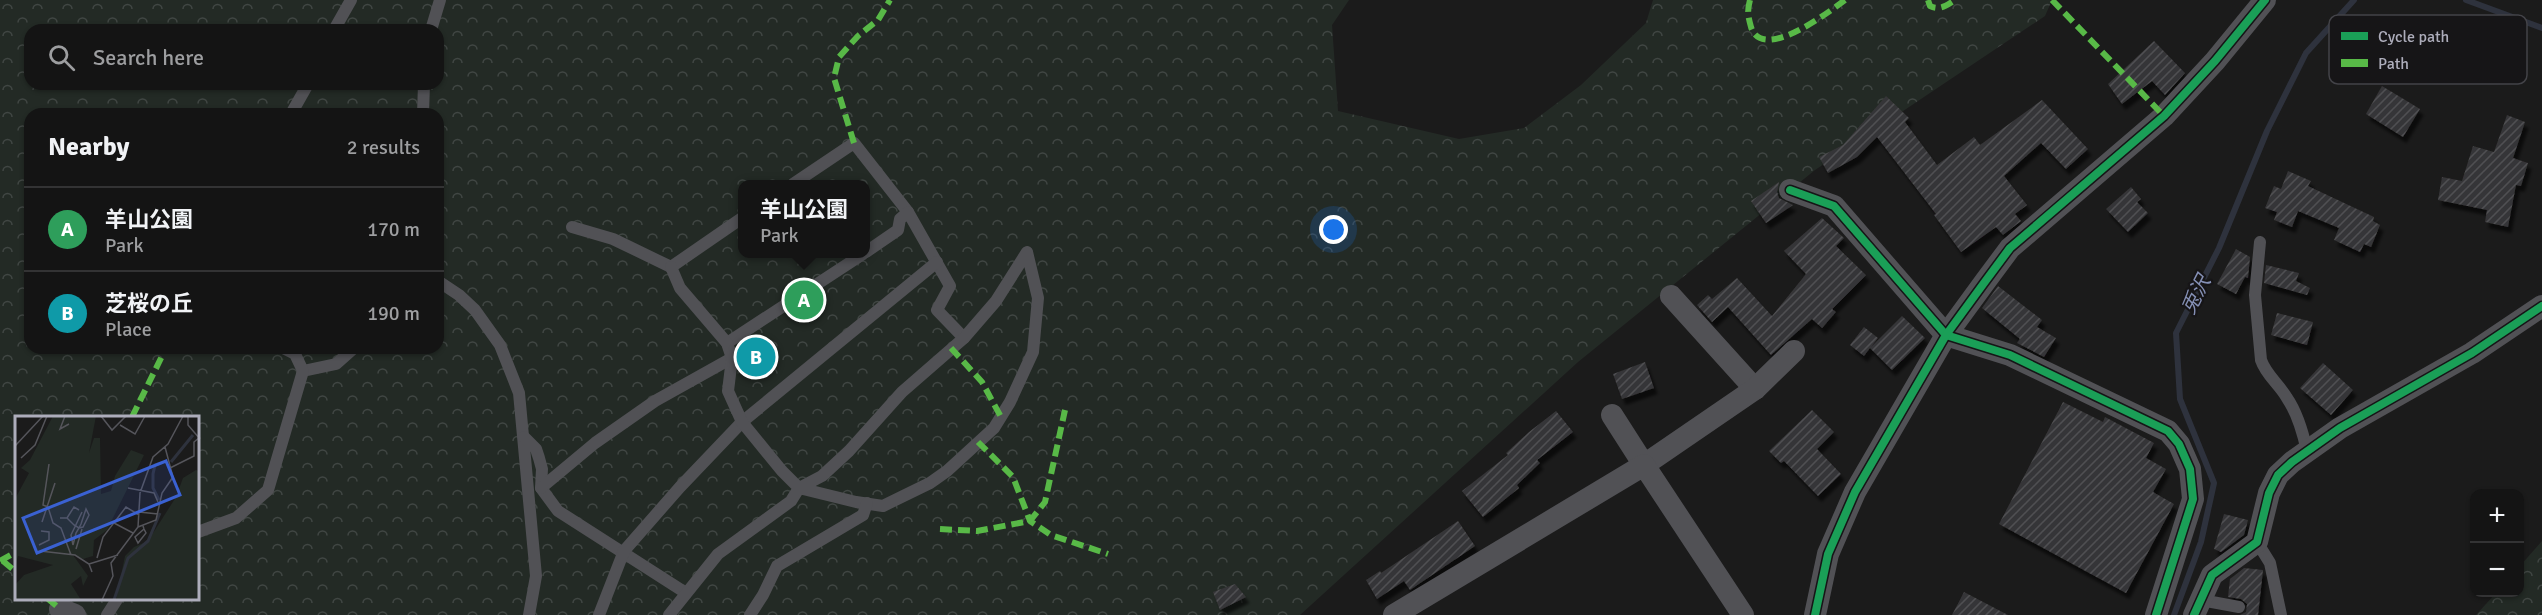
<!DOCTYPE html>
<html lang="en">
<head>
<meta charset="utf-8">
<style>
	body { margin:0; font-family:Signika,"Noto Sans JP",sans-serif; background:#1d1d1d; color:#f1f3f6 }
	.controls { position:absolute; right:18px; bottom:18px; display:grid; overflow:hidden; border-radius:12px; box-shadow:0 2px 4px #0004 }
	.controls button { width:54px; height:54px; display:grid; place-items:center; padding:0; border:0; border-bottom:2px solid #333334; background:#141414; color:#f1f3f6; font:30px sans-serif }
	.you { position:absolute; left:1334px; top:230px; width:21px; height:21px; margin:-15px; border:4px solid #fff; border-radius:50%; background:#1a73e8; box-shadow:0 0 0 9px #1a73e833 }
	.badge { display:grid; place-items:center; width:39px; height:39px; border-radius:50%; background:#7c3aed; color:#fff; font-size:20px; font-weight:700 }
	.pin { position:absolute; translate:-50% -50%; border:3px solid #fff; box-shadow:0 2px 6px #0006 }
	.popup { position:absolute; left:738px; top:180px; width:132px; height:78px; box-sizing:border-box; display:grid; place-content:center; border-radius:12px; background:#141414; filter:drop-shadow(0 2px 4px #0005); font-size:20px; white-space:nowrap; color:#9d9ea0 }
	.popup b { font-size:22px; color:#f1f3f6 }
	.popup::after { content:''; position:absolute; left:50%; top:100%; margin-left:-12px; border:12px solid transparent; border-top-color:#141414 }
	.list { margin:0; padding:0; list-style:none }
	h2 { display:flex; justify-content:space-between; align-items:center; height:78px; margin:0; padding:0 24px; font-size:26px }
	h2 small { font-size:20px; font-weight:400; color:#9d9ea0 }
	.list li { display:grid; grid-template-columns:39px 1fr auto; gap:18px; align-items:center; box-sizing:border-box; height:84px; padding:0 24px; border-top:2px solid #333334 }
	.list b { display:block; font-size:22px; white-space:nowrap }
	.list p { margin:0; font-size:20px; white-space:nowrap; color:#9d9ea0 }
	.list em { font-size:20px; font-style:normal; color:#9d9ea0 }
	.icon { flex:none; width:33px; height:33px; fill:none; stroke:currentColor; stroke-width:2; stroke-linecap:round; stroke-linejoin:round }
	.map { position:relative; flex:none; width:2542px; height:615px; overflow:hidden }
	.search { position:absolute; background:#141414; box-shadow:0 2px 4px #0004; left:24px; top:24px; width:420px; height:66px; display:flex; align-items:center; gap:15px; box-sizing:border-box; padding:0 21px; border-radius:18px; color:#9d9ea0; font-size:22px }
	.panel { position:absolute; background:#141414; box-shadow:0 2px 4px #0004; left:24px; top:108px; width:420px; height:246px; border-radius:18px }
	.map>svg:first-child { display:block }
</style>
</head>
<body>
<div class="map">
<svg width="2542" height="615" viewBox="0 0 2542 615">
	<defs>
		<pattern id="forest-crowns" width="20" height="18" patternUnits="userSpaceOnUse" patternTransform="scale(1.5)"><rect width="20" height="18" fill="#232a25"/><path d="M2 6a3 3 0 1 1 6 0M12 15a3 3 0 1 1 6 0" fill="none" stroke="#404643"/></pattern>
		<pattern id="building-hatch" width="6" height="6" patternUnits="userSpaceOnUse" patternTransform="scale(1.5)"><rect width="6" height="6" fill="#363537"/><path d="M-1 1l2-2M0 6l6-6M5 7l2-2" fill="none" stroke="#505052"/></pattern>
		<filter id="shadow"><feDropShadow dx="3.5" dy="6" stdDeviation="1.5" flood-color="#0009"/></filter>
	</defs>
	<rect width="100%" height="100%" fill="#1b1b1b"/>
	<g fill="url(#forest-crowns)" fill-rule="evenodd">
		<path d="M0,0H1349L1332,25L1338,111L1459,139L1524,128L1581,85L1646,23L1653,0H2052L2045,16L1815,170L1578,362L1300,615H0ZM30,30H438V84H30ZM30,114H438V348H30ZM742,184H866V254H742ZM16,417H198V598H16Z"/>
		<path d="M2542,541V615H2476L2496,593L2520,592V566Z"/>
	</g>
	<g fill="none" stroke-linecap="round" stroke-linejoin="round">
		<g stroke="#2e323d" stroke-width="6">
			<path d="M2466,0L2542,28"/>
			<path d="M2174,615L2201,542L2214,483L2180,399L2176,333L2219,248L2267,131L2306,53L2354,0"/>
		</g>
	</g>
	<g fill="url(#building-hatch)" filter="url(#shadow)">
		<path d="M2154,41L2185,73L2165,95L2152,81L2122,104L2108,84Z"/>
		<path d="M2382,86L2420,109L2403,137L2366,114Z"/>
		<path d="M1886,96L1909,118L1905,122L1937,165L1974,137L1980,145L2042,100L2088,149L2066,169L2041,143L2004,176L2027,205L2015,214L2021,221L2003,235L1996,227L1961,252L1934,215L1936,214L1877,137L1857,157L1828,173L1819,157L1843,145Z"/>
		<path d="M2507,115L2525,122L2513,158L2528,163L2521,186L2516,185L2508,227L2485,222L2487,210L2438,200L2442,177L2462,181L2473,146L2494,152Z"/>
		<path d="M2288,171L2311,181L2308,186L2374,217L2373,221L2380,225L2371,247L2364,244L2360,252L2334,240L2339,228L2298,211L2292,227L2274,220L2277,212L2265,208L2274,186L2281,189Z"/>
		<path d="M1779,182L1777,192L1779,198L1793,205L1766,223L1751,201Z"/>
		<path d="M2131,187L2141,199L2137,202L2148,213L2128,232L2106,209Z"/>
		<path d="M1822,218L1844,238L1836,246L1866,275L1832,309L1836,312L1822,328L1812,319L1771,355L1728,307L1712,322L1697,305L1708,295L1712,299L1737,278L1772,316L1806,274L1784,251Z"/>
		<path d="M2236,249L2250,257L2248,278L2245,277L2236,294L2217,284Z"/>
		<path d="M2266,265L2299,273L2296,281L2310,288L2307,295L2264,283Z"/>
		<path d="M1998,286L2042,320L2037,327L2056,338L2044,357L2017,343L2020,339L1982,308Z"/>
		<path d="M2277,313L2313,322L2307,345L2271,335Z"/>
		<path d="M1902,316L1925,338L1892,370L1870,348L1864,356L1850,345L1864,327L1878,338L1871,347Z"/>
		<path d="M1645,362L1654,388L1622,399L1613,374Z"/>
		<path d="M2323,363L2353,390L2331,415L2300,388Z"/>
		<path d="M2063,402L2103,422L2105,417L2154,443L2146,458L2166,469L2153,492L2174,504L2126,593L1999,524Z"/>
		<path d="M1812,410L1834,432L1817,449L1841,474L1818,496L1784,461L1781,463L1769,451Z"/>
		<path d="M1556,411L1573,432L1537,460L1540,463L1517,485L1519,488L1483,517L1462,491L1508,455L1506,453L1529,432Z"/>
		<path d="M2224,514L2248,520L2244,535L2221,552L2214,549Z"/>
		<path d="M1458,521L1475,546L1410,590L1404,581L1377,599L1366,580L1380,571L1381,573Z"/>
		<path d="M2244,568L2263,570L2258,615H2240L2246,612L2247,604L2241,599L2228,597L2230,579Z"/>
		<path d="M1235,584L1246,597L1220,610L1213,592Z"/>
		<path d="M1964,592L2008,615H1952Z"/>
	</g>
	<g fill="none" stroke-linecap="round" stroke-linejoin="round">
		<g stroke="#515155" stroke-width="12">
			<path d="M334,30L351,0"/>
			<path d="M431,30L440,0"/>
			<path d="M291,114L308,84"/>
			<path d="M423,114L424,84"/>
			<path d="M793,184L854,143L908,212"/>
			<path d="M572,227L613,239L671,267L742,218"/>
			<path d="M2260,242L2255,295L2261,360C2266,375 2279,384 2287,398C2298,414 2303,433 2307,451"/>
			<path d="M866,252L898,230L900,219L908,212L950,286L937,310L964,338"/>
			<path d="M438,281L459,295L475,310L500,345L519,393L536,576L529,615"/>
			<path d="M727,343L863,254"/>
			<path d="M303,371L336,364L354,348"/>
			<path d="M524,437L536,449L539,458L542,469L541,488L558,511L686,593"/>
			<path d="M541,488L595,443L655,401L732,358"/>
			<path d="M198,532L236,518L268,490L303,371L295,354L283,348"/>
			<path d="M2257,542L2270,563L2281,615"/>
			<path d="M2201,600L2239,607"/>
			<path d="M107,615L118,598"/>
			<path d="M599,615L624,551L680,487L742,422L937,262"/>
			<path d="M669,615L718,554L791,501L799,488L822,476L849,451L902,392L964,338L996,301L1027,252L1038,298L1033,352L1010,402L994,428L947,471L930,483L883,506L856,502L799,488L782,471L742,422L728,391L732,358L727,343L680,288L671,267"/>
			<path d="M750,615L763,595L777,566L863,515L867,503"/>
		</g>
		<g stroke="#515155" stroke-width="22">
			<path d="M1790,190L1834,206L1946,335L2010,355L2168,431L2179,444L2190,469L2193,499L2156,615"/>
			<path d="M1671,296L1755,389"/>
			<path d="M1612,415L1644,465L1755,389L1794,351"/>
			<path d="M60,609L75,615"/>
			<path d="M1394,615L1644,465L1743,615"/>
			<path d="M1815,615L1828,554L1855,492L1946,335L1984,283L2010,248L2164,116L2215,61L2265,0"/>
			<path d="M2194,615L2212,575L2257,542L2269,493L2278,475L2292,462L2340,428L2472,353L2542,306"/>
		</g>
		<g stroke="#58b947" stroke-width="6" stroke-dasharray="12 6" stroke-linecap="butt">
			<path d="M1750,0C1747,11 1748,16 1751,27C1762,63 1829,12 1845,0"/>
			<path d="M1928,0L1930,6C1940,11 1947,5 1955,0"/>
			<path d="M2052,0L2164,116"/>
			<path d="M854,143L834,78L839,57L858,36L878,20L890,0"/>
			<path d="M951,348L982,382L1001,417"/>
			<path d="M132,417L166,348"/>
			<path d="M978,442L1013,477L1030,521L1051,535L1108,554"/>
			<path d="M940,529L977,531L1030,521L1045,502L1065,410"/>
			<path d="M0,561L16,552"/>
			<path d="M3,561L16,572"/>
			<path d="M47,598L60,609"/>
		</g>
		<defs>
			<g id="cycleway">
				<path d="M1790,190L1834,206L1946,335L2010,355L2168,431L2179,444L2190,469L2193,499L2156,615"/>
				<path d="M1815,615L1828,554L1855,492L1946,335L1984,283L2010,248L2164,116L2215,61L2265,0"/>
				<path d="M2194,615L2212,575L2257,542L2269,493L2278,475L2292,462L2340,428L2472,353L2542,306"/>
			</g>
		</defs>
		<use href="#cycleway" stroke="#161517" stroke-width="11"/>
		<use href="#cycleway" stroke="#1a9f57" stroke-width="8"/>
	</g>
	<g text-anchor="middle" dominant-baseline="central" stroke-width="4.5" stroke-linejoin="round" paint-order="stroke">
		<g font-size="20" font-style="italic" fill="#8590b5" stroke="#161517">
			<text transform="translate(2196 295) rotate(-63)">兎沢</text>
		</g>
	</g>
	<g transform="translate(15 416)">
		<rect width="184" height="184" fill="#1b1b1b"/>
		<path d="M38,0H81L74,37L79,22H85L86,78L96,75L100,60L116,34L129,39L92,114L79,124L78,140L68,143L58,139L73,160L68,170L66,160L56,168L66,184H0V169L9,159L38,149L3,140L0,153V83L14,57L6,52L15,44ZM181,54L185,56L183,184H101L110,140L119,131L133,125L161,81L168,62Z" fill="#232a25"/>
		<path fill="none" stroke="#2e323d" stroke-width="3" d="M156,46L178,19M144,84L138,72V58L140,49L146,47M99,184L113,142L133,125L145,97"/>
		<path fill="none" stroke="#55555b" stroke-width="1.5" d="M50,0L45,13L54,8M86,0L97,14L111,0M173,0V9L185,23M105,9L120,18L130,0M0,30L28,0M6,42L20,29L32,0M34,48L28,89L33,91L38,107L46,112L56,139M155,52L179,40V26L185,21M113,72L139,77L143,86M124,96L143,98M45,102H52L59,91L64,94M52,102L59,109L64,112L68,111L74,99L71,93L66,108L64,112L61,117L58,129M27,106L40,67M99,107L118,117M128,110L129,113L131,117L123,127L120,121L129,113M123,111L141,104L147,77L158,61L150,31M24,129L34,124V116L26,115M58,129L56,119L67,96M61,133L67,113M25,135L60,139L74,148L77,156M82,142L88,121L111,91L124,99M74,148L103,139M87,184L98,160L96,147L123,111L125,77L138,41L153,28L168,0"/>
		<path fill="#3a61d2" fill-opacity="0.15" stroke="#3a61d2" stroke-width="3" d="M151,45L165,79L22,137L8,102Z"/>
		<rect width="184" height="184" fill="none" stroke="#adadbb" stroke-width="3"/>
	</g>
	<rect x="2329" y="15" width="198" height="69" rx="9" fill="#161517" stroke="#434348" stroke-width="1.5"/>
	<rect x="2341" y="32" width="27" height="8" fill="#1a9f57"/>
	<rect x="2341" y="59" width="27" height="8" fill="#58b947"/>
	<g font-size="16" fill="#adadbb">
		<text x="2378" y="42">Cycle path</text>
		<text x="2378" y="69">Path</text>
	</g>
</svg>
<div class="controls">
<button>+</button>
<button>−</button>
</div>
<div class="you"></div>
<div class="pin badge" style="left:804px;top:300px;background:#2e9e5b">A</div>
<div class="popup"><b>羊山公園</b>Park</div>
<div class="pin badge" style="left:756px;top:357px;background:#0f9aa8">B</div>
<div class="search"><svg class="icon" aria-label="search" viewBox="0 0 24 24"><circle cx="10" cy="10" r="6"/><path d="M15 15l6 6"/></svg>Search here</div>
<section class="panel">
<h2>Nearby<small>2 results</small></h2>
<ul class="list">
<li><span class="badge" style="background:#2e9e5b">A</span><div><b>羊山公園</b><p>Park</p></div><em>170 m</em></li>
<li><span class="badge" style="background:#0f9aa8">B</span><div><b>芝桜の丘</b><p>Place</p></div><em>190 m</em></li>
</ul>
</section>
</div>
</body>
</html>
